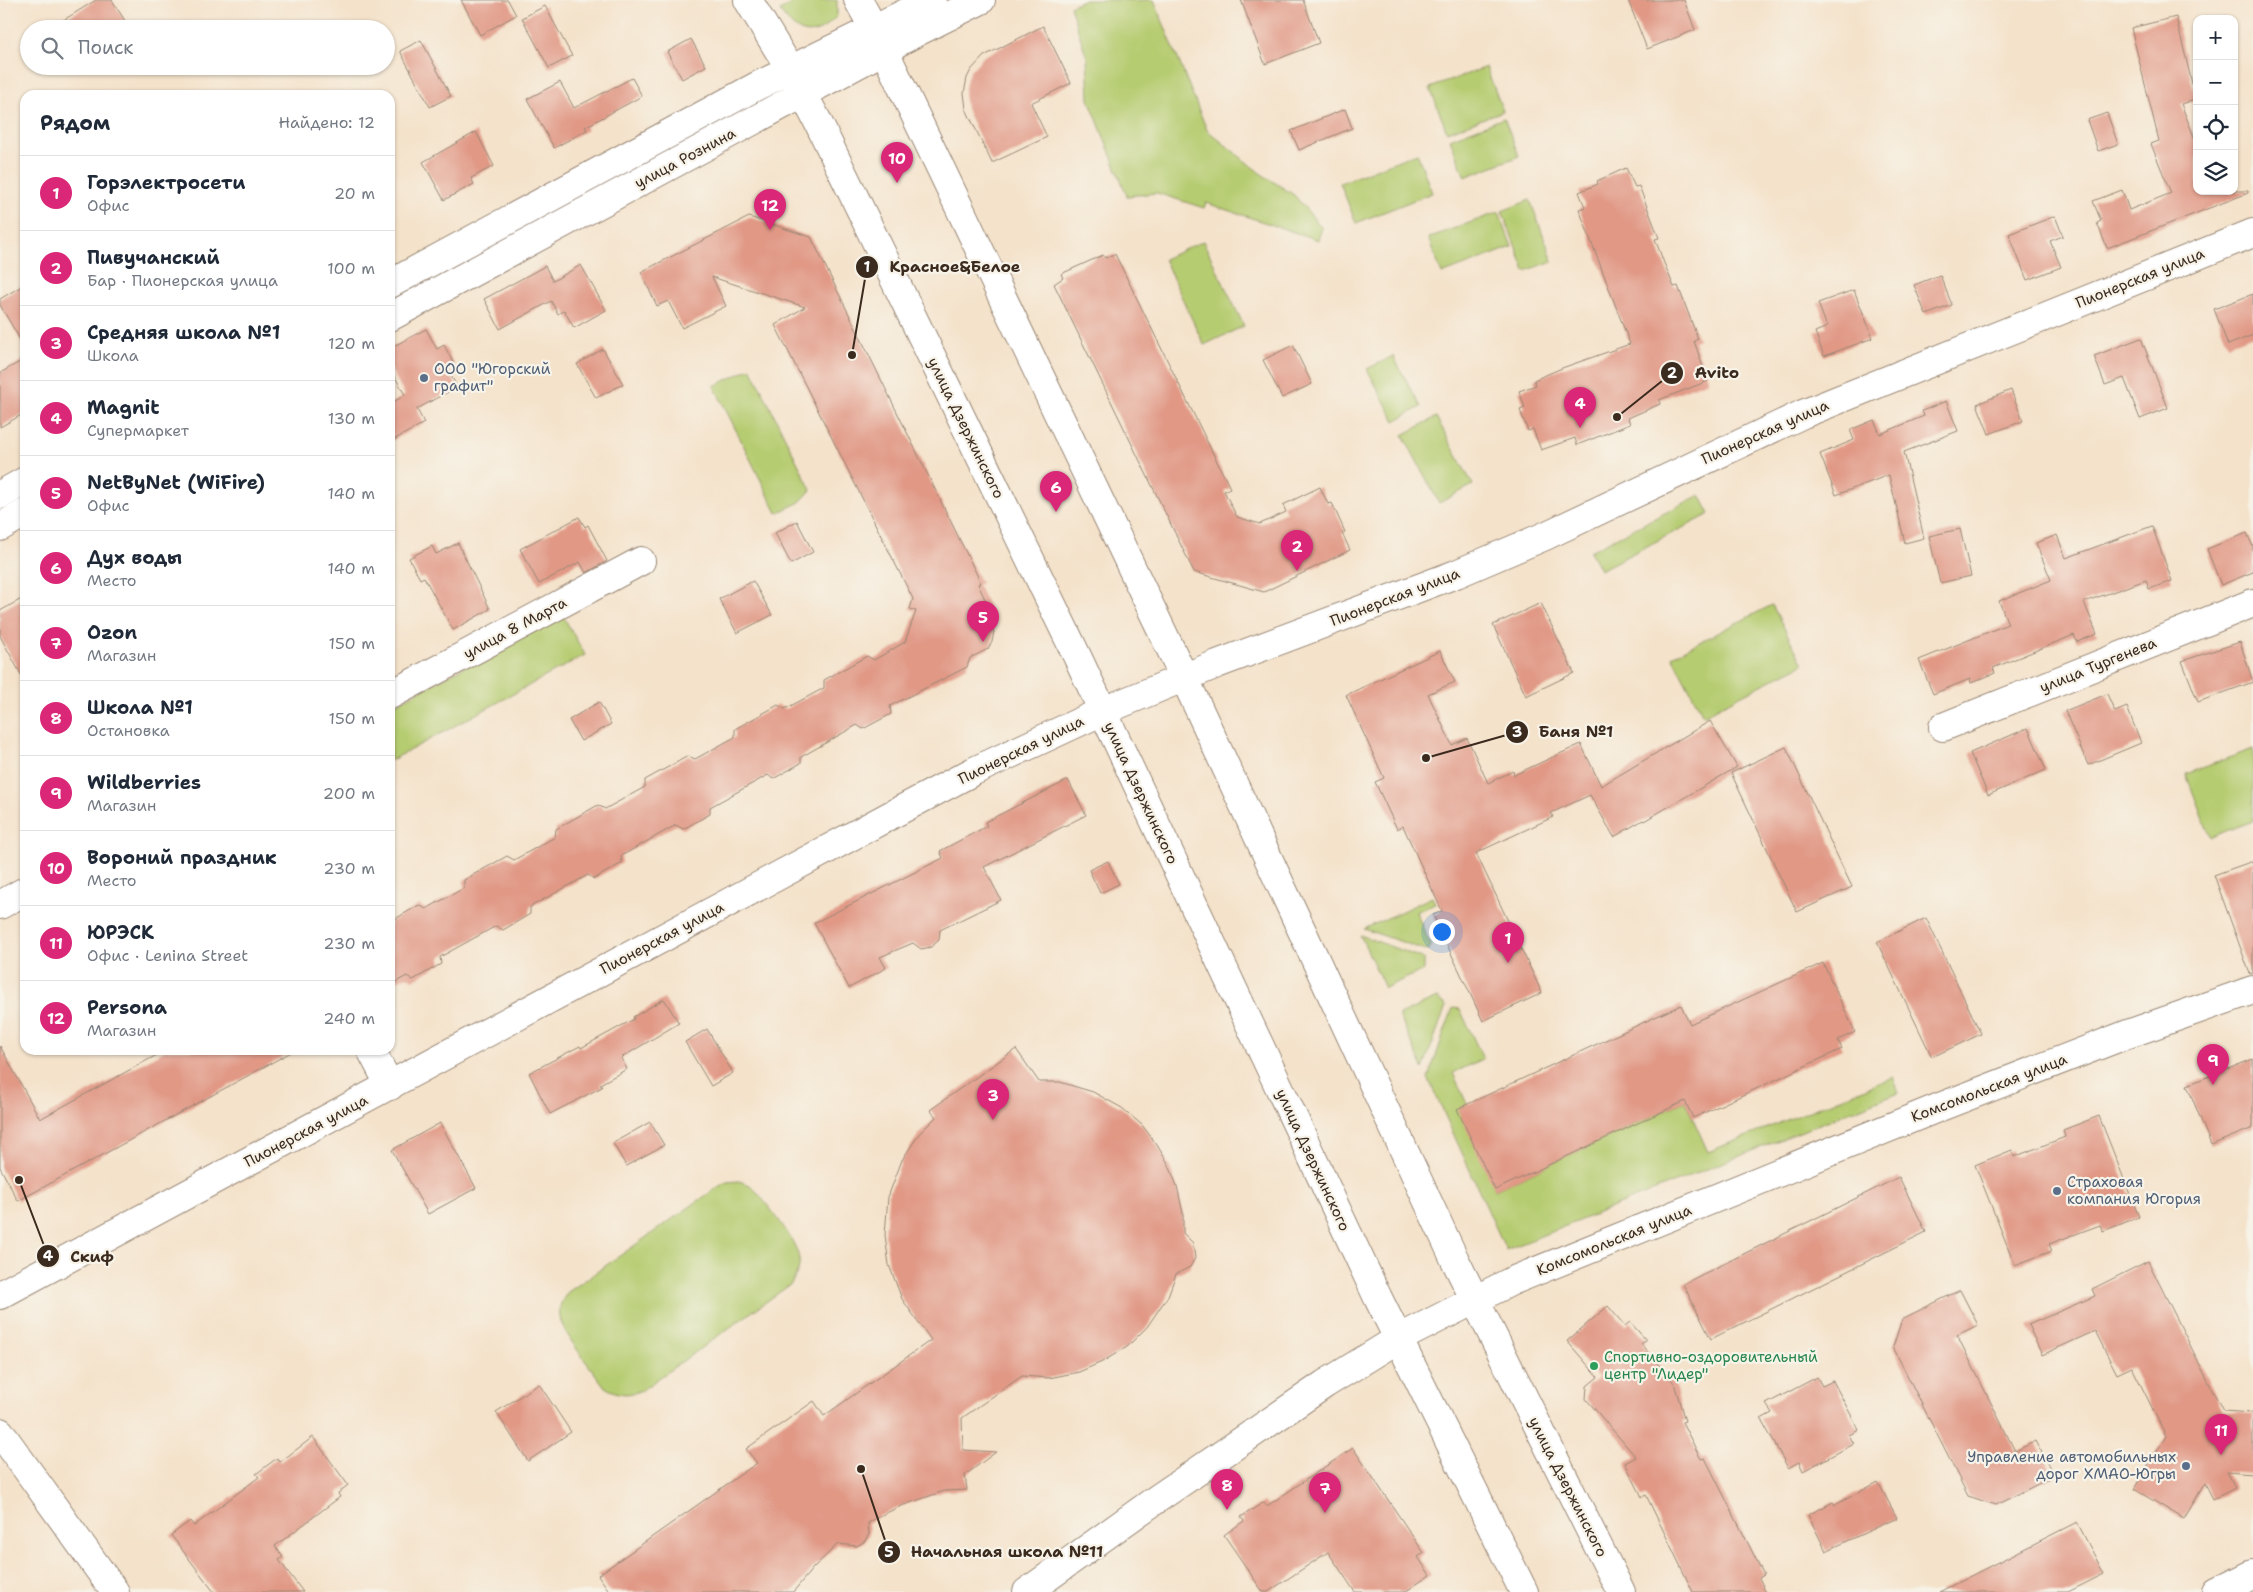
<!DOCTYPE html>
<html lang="ru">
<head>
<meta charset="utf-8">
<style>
	body { margin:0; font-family:"Shantell Sans",sans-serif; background:#f2f2f3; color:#1f2937 }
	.controls { position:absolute; right:15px; top:15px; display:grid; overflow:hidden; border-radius:10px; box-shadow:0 1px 4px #0004 }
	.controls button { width:45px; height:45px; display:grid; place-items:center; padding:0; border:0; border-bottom:1px solid #e0e1e3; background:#fff; color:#1f2937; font:25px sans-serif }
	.you { position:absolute; left:1441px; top:931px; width:18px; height:18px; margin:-12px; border:4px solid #fff; border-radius:50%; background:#1a73e8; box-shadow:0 0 0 8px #1a73e833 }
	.badge { display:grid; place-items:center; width:32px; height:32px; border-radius:50%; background:#db2777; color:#fff; font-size:16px; font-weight:700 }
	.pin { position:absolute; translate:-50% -41px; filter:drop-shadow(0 1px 2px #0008) }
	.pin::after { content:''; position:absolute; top:26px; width:18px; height:15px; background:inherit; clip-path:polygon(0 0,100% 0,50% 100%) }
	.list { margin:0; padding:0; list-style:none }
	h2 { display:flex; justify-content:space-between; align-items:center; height:65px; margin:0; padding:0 20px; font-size:21px }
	h2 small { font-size:16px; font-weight:400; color:#747a83 }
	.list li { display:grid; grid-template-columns:32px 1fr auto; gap:15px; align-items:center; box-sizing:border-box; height:75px; padding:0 20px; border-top:1px solid #e0e1e3 }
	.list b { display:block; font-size:19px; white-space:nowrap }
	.list p { margin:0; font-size:16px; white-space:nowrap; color:#747a83 }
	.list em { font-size:16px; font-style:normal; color:#747a83 }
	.icon { flex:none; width:28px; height:28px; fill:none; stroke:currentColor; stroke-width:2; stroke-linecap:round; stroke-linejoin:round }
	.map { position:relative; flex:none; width:2253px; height:1592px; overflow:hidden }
	.search { position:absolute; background:#fff; box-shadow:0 1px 4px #0004; left:20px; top:20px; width:375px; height:55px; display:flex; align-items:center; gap:12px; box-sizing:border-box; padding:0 18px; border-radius:28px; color:#747a83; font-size:19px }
	.panel { position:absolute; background:#fff; box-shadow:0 1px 4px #0004; left:20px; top:90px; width:375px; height:965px; border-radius:15px }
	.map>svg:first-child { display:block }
</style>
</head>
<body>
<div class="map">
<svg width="2253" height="1592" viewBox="0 0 2253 1592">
	<rect width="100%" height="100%" fill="#f7f3e8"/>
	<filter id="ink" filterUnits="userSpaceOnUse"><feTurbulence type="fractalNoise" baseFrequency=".02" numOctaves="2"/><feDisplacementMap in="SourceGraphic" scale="10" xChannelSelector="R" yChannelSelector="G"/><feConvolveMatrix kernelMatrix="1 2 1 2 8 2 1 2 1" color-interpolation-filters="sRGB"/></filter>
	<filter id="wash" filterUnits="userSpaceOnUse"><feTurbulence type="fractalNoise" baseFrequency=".0096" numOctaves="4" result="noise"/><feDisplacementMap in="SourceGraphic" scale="20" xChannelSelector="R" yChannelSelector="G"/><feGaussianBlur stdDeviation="1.12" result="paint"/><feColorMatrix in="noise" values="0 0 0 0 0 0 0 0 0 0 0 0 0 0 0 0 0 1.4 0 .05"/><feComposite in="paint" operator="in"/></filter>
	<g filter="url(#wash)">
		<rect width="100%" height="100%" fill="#f4e2ca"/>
		<g fill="#b6cc71" stroke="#787b48">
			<path d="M796,0H837V16C814,41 798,37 780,11Z"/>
			<path d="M1083,0H1154L1207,130L1260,173L1294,195L1322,228L1318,240L1206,203L1204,208L1157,193L1127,196L1089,99L1087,58L1070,6Z"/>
			<path d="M1486,67L1503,111L1447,132L1430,88Z"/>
			<path d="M1504,118L1519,156L1465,177L1450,139Z"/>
			<path d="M1417,153L1432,193L1356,223L1340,183Z"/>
			<path d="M1530,200L1553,261L1525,271L1502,211Z"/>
			<path d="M1499,212L1512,247L1442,274L1428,238Z"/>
			<path d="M1203,241L1244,326L1204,345L1164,259Z"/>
			<path d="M1393,356L1421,407L1395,421L1367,369Z"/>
			<path d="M751,368L811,490L800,502L777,513L714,386Z"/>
			<path d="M1436,417L1473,485L1439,503L1403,435Z"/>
			<path d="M1700,495L1710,514L1600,570L1590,551Z"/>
			<path d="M1772,605L1803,664L1703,715L1672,656Z"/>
			<path d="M562,614L585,655L390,761V707Z"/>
			<path d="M2253,749V821L2210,837L2186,774Z"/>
			<path d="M1432,897L1435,903L1416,912L1431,946L1428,951L1364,929Z"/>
			<path d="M1360,935L1424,959V970L1385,988Z"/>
			<path d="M1437,998L1446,1006L1423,1069L1399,1015Z"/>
			<path d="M1453,1008L1460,1009L1483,1059L1453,1073L1467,1104L1495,1190L1685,1101L1708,1152L1893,1077L1899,1092L1506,1250L1428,1078Z"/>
			<path d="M739,1181L750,1185L757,1192C769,1208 803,1246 799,1266C798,1273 794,1279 791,1284L642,1390C628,1396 618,1395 605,1387C594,1372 562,1333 560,1317C558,1307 562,1300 568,1292L718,1187L727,1182Z"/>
		</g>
		<g id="blocks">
			<g fill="#e19986">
				<path d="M96,0H112L130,29H49Z"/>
				<path d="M461,0H508L516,15L480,35Z"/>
				<path d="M1241,0H1303L1319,43L1265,64Z"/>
				<path d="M1628,0H1684L1695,30L1647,49Z"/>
				<path d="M545,6L572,56L549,68L522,18Z"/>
				<path d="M2176,17L2196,100L2181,104L2197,144V191H2248V193L2107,248L2097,223L2101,221L2093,201L2122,190L2129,210L2171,193L2151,144L2159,141L2131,28Z"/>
				<path d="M1043,26L1071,83L1031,103L1047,137L992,163L966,109L964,93L967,78L971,70L984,56Z"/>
				<path d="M691,39L706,66L682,79L667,52Z"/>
				<path d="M421,40L451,96L430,107L400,51Z"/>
				<path d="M632,78L642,96L585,127L587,130L554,148L527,99L560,82L574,108Z"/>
				<path d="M1345,109L1352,128L1299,150L1291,131Z"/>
				<path d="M2107,113L2118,144L2098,151L2087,120Z"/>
				<path d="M476,132L494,166L471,178L474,184L444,200L423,162Z"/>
				<path d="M1626,168L1635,187L1639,186L1659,238L1655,239L1664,263L1674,287L1678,286L1698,339L1694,341L1708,381L1659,400L1660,404L1628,418L1630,424L1577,445L1575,438L1541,450L1533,429L1528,431L1520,410L1525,408L1519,391L1536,385L1534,380L1562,368L1630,344L1579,209L1585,207L1579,192L1598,184L1597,181Z"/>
				<path d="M2055,216L2063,236L2050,241L2061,267L2027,280L2009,234Z"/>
				<path d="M749,217L811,237L981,583L978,584L988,606L986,615L994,632L992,642L988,649L970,658L967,667L890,706L891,714L863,729L857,725L801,757V763L773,779L768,775L710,807V814L683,829L676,825L621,856L622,863L594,879L588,875L530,907V914L503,930L496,926L440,957L441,964L413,980L407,976L390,985V922L419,905L426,909L464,888V880L507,856L514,860L555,837L556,829L598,805L605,809L645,787V780L688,756L695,759L735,737V729L778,705L785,709L824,688V680L867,656L874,660L905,642L916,611L910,609L913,599L775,325L805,307L712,277L726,306L682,328L668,301L657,306L641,272Z"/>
				<path d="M1115,254L1230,488L1224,491L1237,517L1260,524L1286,512L1283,505L1320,487L1328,504L1332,503L1345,532L1342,533L1350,550L1264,592L1194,572L1054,284L1063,278L1061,274L1103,255L1105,258Z"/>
				<path d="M581,265L606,310L574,328L564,310L558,314L551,301L500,329L484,299L545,266L553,281Z"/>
				<path d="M1940,275L1952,305L1926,315L1914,285Z"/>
				<path d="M25,284V348L0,305V299Z"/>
				<path d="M1854,290L1873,338L1824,356L1815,332L1827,327L1818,303Z"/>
				<path d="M2253,294V335L2228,345L2214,309Z"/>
				<path d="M426,329L437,349L444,345L454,364L447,368L457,387L417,409L424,423L390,442V404L405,395L390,368V348Z"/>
				<path d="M2141,338L2168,408L2140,419L2124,378L2105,385L2094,356Z"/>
				<path d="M1293,345L1312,384L1282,398L1263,360Z"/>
				<path d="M603,349L623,384L596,398L577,364Z"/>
				<path d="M25,359V413L0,427V373Z"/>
				<path d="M2011,390L2023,421L1989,434L1977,404Z"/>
				<path d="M1946,401L1958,431L1904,452L1924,538L1905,543L1889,475L1836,495L1820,454L1854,440L1850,430L1874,420L1880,434L1924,416L1922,411Z"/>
				<path d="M579,517L585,527L588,525L607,561L586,573L580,562L539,584L520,549Z"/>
				<path d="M797,521L813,552L791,564L775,533Z"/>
				<path d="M2152,526L2172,581L2149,589L2146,580L2084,602L2097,634L2077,642L2074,635L1993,668L1995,673L1971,683L1970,679L1933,694L1919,660L2008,624L1999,601L2051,580L2036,543L2057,535L2066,558Z"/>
				<path d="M1960,529L1971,576L1940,583L1929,536Z"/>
				<path d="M2247,533L2253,547V572L2221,585L2207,549Z"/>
				<path d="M458,543L490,609L453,630L424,577L420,579L409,558L432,546L436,554Z"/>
				<path d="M753,581L772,615L737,633L719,599Z"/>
				<path d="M25,597V682L0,636V611Z"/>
				<path d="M1541,603L1574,673L1526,696L1493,625Z"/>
				<path d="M2240,642L2253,682L2198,702L2182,661Z"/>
				<path d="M1440,651L1455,682L1428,694L1452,745L1467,738L1488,783L1513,771L1514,775L1581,744L1601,786L1710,721L1737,767L1644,821L1643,820L1614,837L1590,795L1551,813L1553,817L1476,853L1542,993L1483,1021L1433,915L1442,911L1403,826L1397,829L1375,782L1384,778L1346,695Z"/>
				<path d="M2107,694L2115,712L2127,707L2141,743L2088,765L2065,711Z"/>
				<path d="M599,702L611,724L581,741L569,720Z"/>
				<path d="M2028,728L2046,770L1988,795L1970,753Z"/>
				<path d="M1786,747L1852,887L1797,912L1731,773Z"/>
				<path d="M1068,780L1086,815L984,867L1001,900L940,930L939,940L931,947L921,949L913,943L880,957L886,968L849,988L814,923L943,858L940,851L987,826L985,822Z"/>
				<path d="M1108,861L1119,884L1100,893L1089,870Z"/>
				<path d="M2253,861V973L2250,974L2214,875Z"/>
				<path d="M1926,918L1981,1034L1932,1057L1877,942Z"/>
				<path d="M1823,963L1855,1032L1838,1040L1842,1049L1693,1118L1685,1101L1495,1190L1457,1109L1681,1005L1690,1024Z"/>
				<path d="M664,999L679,1023L621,1058L627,1069L600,1084L602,1087L550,1114L529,1073L580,1046L581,1048L634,1019L633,1017Z"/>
				<path d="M707,1029L733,1073L711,1086L685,1042Z"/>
				<path d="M0,1046L40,1119L166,1050H295L18,1201L0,1167Z"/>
				<path d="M1016,1049L1039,1082H1060L1093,1092L1122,1108L1142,1125L1157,1145L1169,1165L1177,1186L1183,1213V1233L1193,1243L1195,1258L1190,1267L1176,1274L1168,1296L1147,1327L1127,1347L1102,1362L1079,1372L1049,1378L1022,1376L962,1418L963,1450L996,1452L965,1475L967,1490L944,1491L901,1506L880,1516L868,1523L869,1534L865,1541L857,1546L838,1544L813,1568L793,1592H610L598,1575L757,1463L746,1449L814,1401L824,1416L931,1340L902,1299L889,1265L885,1235L888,1197L902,1160L919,1134L936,1117L930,1110Z"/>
				<path d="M2253,1059V1128L2211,1145L2187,1085Z"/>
				<path d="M2099,1116L2139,1217L2103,1231L2100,1225L2049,1244L2052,1251L2015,1265L1975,1165L2012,1150L2014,1157L2065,1137L2063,1130Z"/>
				<path d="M650,1122L664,1145L626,1166L613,1143Z"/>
				<path d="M440,1123L476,1188L428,1214L392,1150Z"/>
				<path d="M1899,1177L1926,1232L1711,1339L1683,1284Z"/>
				<path d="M2148,1261L2223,1411L2253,1413V1474L2226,1472L2235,1488L2213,1499L2205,1483L2184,1519L2134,1489L2166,1436L2132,1367L2117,1374L2095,1331L2042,1355L2028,1325L2095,1296L2092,1289Z"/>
				<path d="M1960,1290L1978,1325L1957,1335L2015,1451L2036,1441L2054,1476L1996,1505L1968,1496L1893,1347L1902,1319Z"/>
				<path d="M1608,1306L1625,1326L1630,1322L1646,1340L1641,1344L1674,1383L1685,1421L1682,1422L1701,1459L1705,1458L1764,1575L1759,1578L1766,1592H1693L1646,1495L1642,1497L1625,1463L1636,1457L1586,1399L1587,1386L1598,1377L1567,1341Z"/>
				<path d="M1817,1377L1822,1386L1833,1381L1859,1430L1849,1435L1854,1444L1803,1471L1799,1462L1788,1468L1761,1419L1772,1413L1766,1404Z"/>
				<path d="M539,1384L571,1432L528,1461L496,1412Z"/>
				<path d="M313,1437L348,1485L338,1493L340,1497L275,1546L283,1557L279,1560L303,1592H214L171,1535L190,1521L194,1526L259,1477L256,1474L277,1458L280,1462Z"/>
				<path d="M1353,1448L1424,1553L1418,1557L1430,1575L1405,1592H1355L1328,1552L1268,1592H1263L1224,1535L1244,1521L1241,1517L1264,1502L1267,1506Z"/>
				<path d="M1878,1482L1897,1518L1826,1551L1808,1515L1833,1502L1835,1505Z"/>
				<path d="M2077,1522L2104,1574L2068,1592H1939Z"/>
			</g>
		</g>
	</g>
	<g filter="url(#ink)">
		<use href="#blocks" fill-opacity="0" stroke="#988674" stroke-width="1"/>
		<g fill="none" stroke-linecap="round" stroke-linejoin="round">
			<defs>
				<g id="minor">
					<path d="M748,0L790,69"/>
					<path d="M858,0L873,27"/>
					<path d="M390,695L641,561"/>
					<path d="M1943,727L2253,603"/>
					<path d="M0,905L25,891"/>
					<path d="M371,1050L390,1086"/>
					<path d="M0,1295L891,815L974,771L1103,711L1217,664L1456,574L1545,536L1803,414L2253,233"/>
					<path d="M0,1432L115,1592"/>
					<path d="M1027,1592L1154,1501L1325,1384L1398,1339L1512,1281L1940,1107L2128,1034L2253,990"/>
					<path d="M2217,1592L2253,1574"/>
				</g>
				<g id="major">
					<path d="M873,27L1184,677L1455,1260L1621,1592"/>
					<path d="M790,69L817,120L1077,656L1378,1298L1524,1592"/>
					<path d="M390,284L757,86L932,0"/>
					<path d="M390,317L919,31L981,0"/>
					<path d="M0,495L25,481"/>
					<path d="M0,527L25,513"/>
				</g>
			</defs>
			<use href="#minor" stroke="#988674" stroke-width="30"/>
			<use href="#major" stroke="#988674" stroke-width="30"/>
			<use href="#minor" stroke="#fff" stroke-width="28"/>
			<use href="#major" stroke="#fff" stroke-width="28"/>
		</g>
	</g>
	<g fill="#5c6f8a" stroke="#f7f3e8" stroke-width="2">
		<circle cx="424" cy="378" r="5"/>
		<circle cx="2057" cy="1191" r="5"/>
		<circle cx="2186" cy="1466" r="5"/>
	</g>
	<circle fill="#2e9e5b" stroke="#f7f3e8" stroke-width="2" cx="1594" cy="1366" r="5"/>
	<g text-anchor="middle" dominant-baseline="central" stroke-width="4.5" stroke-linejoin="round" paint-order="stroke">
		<g font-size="15" fill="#3b2a1e" stroke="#f7f3e8">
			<text transform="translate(685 158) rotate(-28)">улица Рознина</text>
			<text transform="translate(2140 278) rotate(-22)">Пионерская улица</text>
			<text transform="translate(966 428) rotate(64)">улица Дзержинского</text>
			<text transform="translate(1765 432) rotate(-24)">Пионерская улица</text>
			<text transform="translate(1395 597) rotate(-21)">Пионерская улица</text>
			<text transform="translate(515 628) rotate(-28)">улица 8 Марта</text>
			<text transform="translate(2098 665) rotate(-22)">улица Тургенева</text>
			<text transform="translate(1021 750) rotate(-26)">Пионерская улица</text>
			<text transform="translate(1141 793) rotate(65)">улица Дзержинского</text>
			<text transform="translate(662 938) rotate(-28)">Пионерская улица</text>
			<text transform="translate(1989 1088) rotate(-21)">Комсомольская улица</text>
			<text transform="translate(306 1131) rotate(-28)">Пионерская улица</text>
			<text transform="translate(1313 1160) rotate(65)">улица Дзержинского</text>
			<text transform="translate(1614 1240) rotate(-22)">Комсомольская улица</text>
			<text transform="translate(1568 1487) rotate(63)">улица Дзержинского</text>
		</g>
		<g font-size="15" fill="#4e5e75" stroke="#f7f3e8" text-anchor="start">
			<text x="434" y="369">ООО "Югорский<tspan x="434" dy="17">графит"</tspan></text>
			<text x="2067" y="1182">Страховая<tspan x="2067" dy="17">компания Югория</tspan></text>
			<text x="2176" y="1457" text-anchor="end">Управление автомобильных<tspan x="2176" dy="17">дорог ХМАО-Югры</tspan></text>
		</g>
		<g font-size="15" fill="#27864d" stroke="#f7f3e8" text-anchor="start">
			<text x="1604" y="1357">Спортивно-оздоровительный<tspan x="1604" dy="17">центр "Лидер"</tspan></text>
		</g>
	</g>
	<path fill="none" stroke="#3b2a1e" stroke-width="2" d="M852 355L867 267M1617 417L1672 373M1426 758L1517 732M19 1180L48 1256M861 1469L889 1552"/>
	<g fill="#3b2a1e" stroke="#f7f3e8" stroke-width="2">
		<circle cx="852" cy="355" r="5"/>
		<circle cx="1617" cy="417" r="5"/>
		<circle cx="1426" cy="758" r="5"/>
		<circle cx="19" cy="1180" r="5"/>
		<circle cx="861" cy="1469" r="5"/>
		<circle cx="867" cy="267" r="12"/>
		<circle cx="1672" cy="373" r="12"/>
		<circle cx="1517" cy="732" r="12"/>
		<circle cx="48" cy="1256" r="12"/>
		<circle cx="889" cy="1552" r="12"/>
	</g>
	<g font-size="15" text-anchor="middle" font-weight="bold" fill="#fff">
		<text x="867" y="272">1</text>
		<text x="1672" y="378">2</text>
		<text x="1517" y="737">3</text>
		<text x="48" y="1261">4</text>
		<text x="889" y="1557">5</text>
	</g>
	<g font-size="16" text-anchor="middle" font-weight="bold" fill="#3b2a1e" stroke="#f7f3e8" stroke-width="4.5" stroke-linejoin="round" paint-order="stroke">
		<text x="955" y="272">Красное&amp;Белое</text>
		<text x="1717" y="378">Avito</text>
		<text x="1576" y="737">Баня №1</text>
		<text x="92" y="1262">Скиф</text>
		<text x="1007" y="1557">Начальная школа №11</text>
	</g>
</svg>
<div class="controls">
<button>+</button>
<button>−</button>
<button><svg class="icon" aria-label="locate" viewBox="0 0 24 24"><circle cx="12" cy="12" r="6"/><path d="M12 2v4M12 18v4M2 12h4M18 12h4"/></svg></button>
<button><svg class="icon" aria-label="layers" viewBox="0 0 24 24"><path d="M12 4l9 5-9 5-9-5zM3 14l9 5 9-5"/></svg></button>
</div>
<div class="you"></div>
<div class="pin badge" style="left:1508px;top:963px">1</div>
<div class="pin badge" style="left:1297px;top:571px">2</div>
<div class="pin badge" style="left:993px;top:1120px">3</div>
<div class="pin badge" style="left:1580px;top:428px">4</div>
<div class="pin badge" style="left:983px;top:642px">5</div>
<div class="pin badge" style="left:1056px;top:512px">6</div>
<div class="pin badge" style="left:1325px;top:1513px">7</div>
<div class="pin badge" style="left:1227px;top:1510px">8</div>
<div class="pin badge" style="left:2213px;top:1085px">9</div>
<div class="pin badge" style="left:897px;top:183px">10</div>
<div class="pin badge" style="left:2221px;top:1455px">11</div>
<div class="pin badge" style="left:770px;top:230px">12</div>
<div class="search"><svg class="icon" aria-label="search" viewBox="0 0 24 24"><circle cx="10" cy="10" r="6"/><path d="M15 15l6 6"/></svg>Поиск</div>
<section class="panel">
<h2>Рядом<small>Найдено: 12</small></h2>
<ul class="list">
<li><span class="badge">1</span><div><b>Горэлектросети</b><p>Офис</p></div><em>20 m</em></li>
<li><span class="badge">2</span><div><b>Пивучанский</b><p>Бар · Пионерская улица</p></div><em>100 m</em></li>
<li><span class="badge">3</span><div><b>Средняя школа №1</b><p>Школа</p></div><em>120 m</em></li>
<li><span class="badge">4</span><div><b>Magnit</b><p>Супермаркет</p></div><em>130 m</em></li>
<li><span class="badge">5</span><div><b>NetByNet (WiFire)</b><p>Офис</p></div><em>140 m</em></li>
<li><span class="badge">6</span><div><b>Дух воды</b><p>Место</p></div><em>140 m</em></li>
<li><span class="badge">7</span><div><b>Ozon</b><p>Магазин</p></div><em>150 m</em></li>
<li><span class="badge">8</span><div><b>Школа №1</b><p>Остановка</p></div><em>150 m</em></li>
<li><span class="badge">9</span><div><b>Wildberries</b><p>Магазин</p></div><em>200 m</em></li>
<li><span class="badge">10</span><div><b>Вороний праздник</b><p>Место</p></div><em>230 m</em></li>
<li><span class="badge">11</span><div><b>ЮРЭСК</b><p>Офис · Lenina Street</p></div><em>230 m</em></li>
<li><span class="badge">12</span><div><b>Persona</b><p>Магазин</p></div><em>240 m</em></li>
</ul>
</section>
</div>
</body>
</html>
